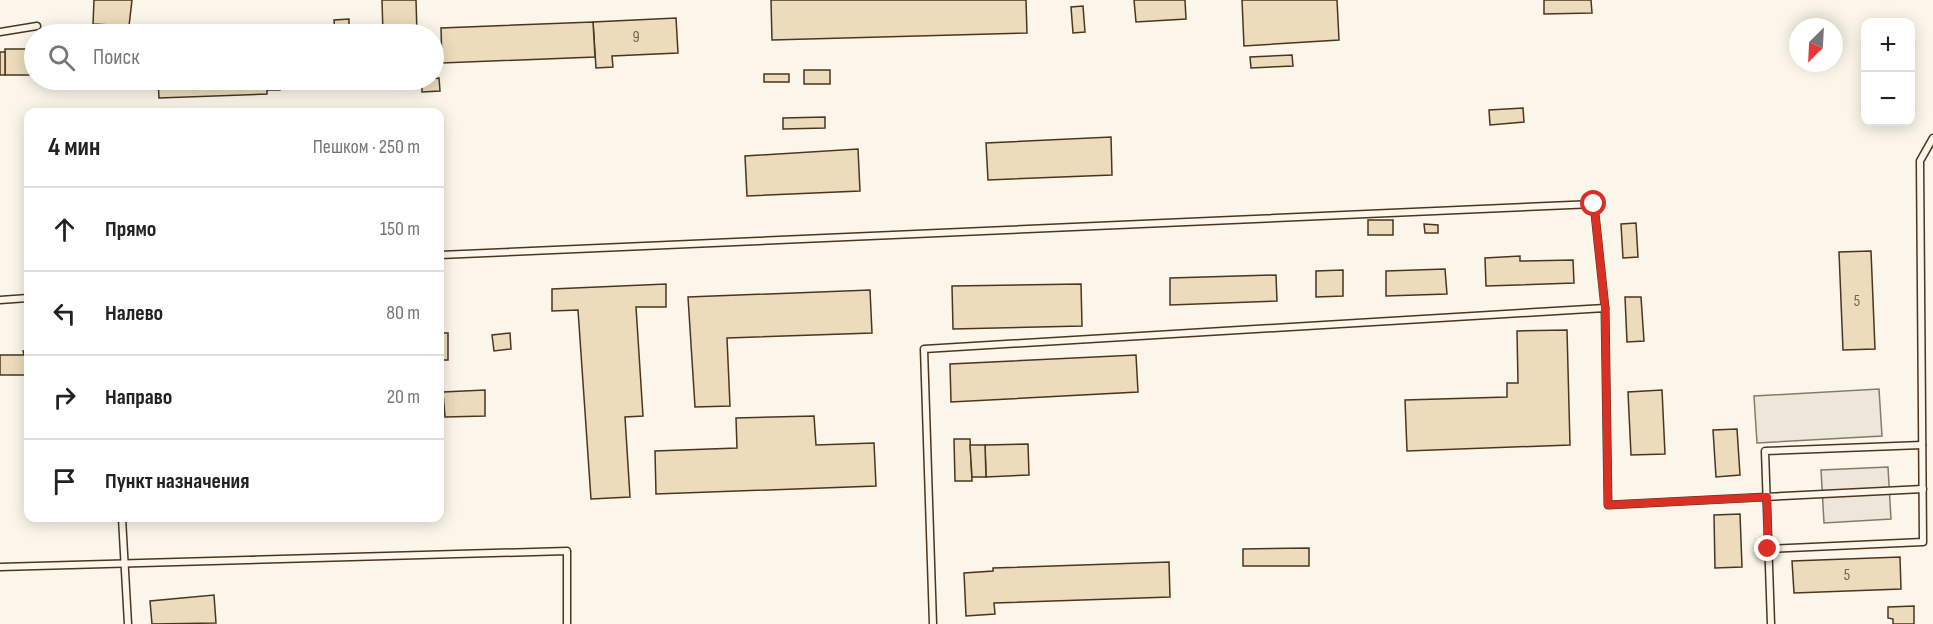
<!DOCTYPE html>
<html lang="ru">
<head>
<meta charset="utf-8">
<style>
	body { margin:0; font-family:"Sofia Sans Condensed",sans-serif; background:#f2f2f2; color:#222 }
	.controls { position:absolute; right:18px; top:18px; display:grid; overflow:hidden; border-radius:12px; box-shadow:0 3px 15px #0003 }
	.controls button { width:54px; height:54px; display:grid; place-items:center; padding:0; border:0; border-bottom:2px solid #e0e0e0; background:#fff; color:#222; font:30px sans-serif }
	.compass { position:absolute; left:1789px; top:18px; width:54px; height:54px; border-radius:50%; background:#fff; box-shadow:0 3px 15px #0003; rotate:204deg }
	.stop { position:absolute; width:18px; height:18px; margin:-14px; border:4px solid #d93025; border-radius:50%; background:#fff }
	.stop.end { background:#d93025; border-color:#fff; box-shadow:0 2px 6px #0008 }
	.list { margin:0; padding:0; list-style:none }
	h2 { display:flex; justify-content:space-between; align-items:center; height:78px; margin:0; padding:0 24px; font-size:26px }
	h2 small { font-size:20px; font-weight:400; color:#767676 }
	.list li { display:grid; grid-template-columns:39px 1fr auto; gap:18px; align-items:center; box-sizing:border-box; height:84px; padding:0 24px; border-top:2px solid #e0e0e0 }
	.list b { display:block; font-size:22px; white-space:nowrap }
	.list em { font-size:20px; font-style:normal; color:#767676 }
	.icon { flex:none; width:33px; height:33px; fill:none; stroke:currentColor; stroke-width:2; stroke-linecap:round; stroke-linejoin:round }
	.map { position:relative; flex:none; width:1933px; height:624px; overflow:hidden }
	.search { position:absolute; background:#fff; box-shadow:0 3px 15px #0003; left:24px; top:24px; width:420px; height:66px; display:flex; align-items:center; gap:15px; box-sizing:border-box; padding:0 21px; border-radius:33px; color:#767676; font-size:22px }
	.panel { position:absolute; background:#fff; box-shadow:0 3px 15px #0003; left:24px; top:108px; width:420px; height:414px; border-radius:12px }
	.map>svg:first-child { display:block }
</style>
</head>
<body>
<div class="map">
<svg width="1933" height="624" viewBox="0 0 1933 624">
	<rect width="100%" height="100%" fill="#fbf6e9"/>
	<g fill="#ede7d9" stroke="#887966" stroke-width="1.5">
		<path d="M1879,389L1882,436L1757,443L1754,396Z"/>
		<path d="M1888,467L1891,519L1824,523L1821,470Z"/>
	</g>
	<g fill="#ecdcbc" stroke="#4a3520" stroke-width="1.5">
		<path d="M94,0H132L129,26L93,24Z"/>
		<path d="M382,0H416L417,34H383Z"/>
		<path d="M771,0H1026L1027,33L772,40Z"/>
		<path d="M1134,0H1185L1186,19L1136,22Z"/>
		<path d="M1242,0H1337L1339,40L1244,46Z"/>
		<path d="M1544,0H1591L1592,13L1544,14Z"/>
		<path d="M1083,6L1085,32L1073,33L1071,7Z"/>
		<path d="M676,18L678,53L612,56L613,67L596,68L593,22Z"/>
		<path d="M349,19V32L335,33L334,20Z"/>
		<path d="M593,22L595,57L442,63L441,28Z"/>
		<path d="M256,31V34H164Z"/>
		<rect x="5" y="49" width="29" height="26"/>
		<rect x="0" y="52" width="5" height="23"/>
		<path d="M1292,55L1293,66L1251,68L1250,57Z"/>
		<rect x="804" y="70" width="26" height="14"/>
		<rect x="764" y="74" width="25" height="8"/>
		<path d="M439,78L440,91L422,92V80Z"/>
		<path d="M158,80H279L280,90H267V94L159,98Z"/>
		<path d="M1523,108L1524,122L1490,125L1489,110Z"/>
		<path d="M825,117V128L783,129V118Z"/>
		<path d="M1111,137L1112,175L988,180L986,143Z"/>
		<path d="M858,149L860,191L747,196L745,156Z"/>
		<rect x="1368" y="220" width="25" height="15"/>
		<path d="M1636,223L1638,257L1623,258L1621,224Z"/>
		<path d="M1424,224L1438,225V233H1425Z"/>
		<path d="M1871,251L1875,349L1843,350L1839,252Z"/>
		<path d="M1520,256V261L1573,260L1574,283L1486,286L1485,258Z"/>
		<path d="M1445,269L1447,294L1386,296V271Z"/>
		<path d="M1343,270V296L1316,297V271Z"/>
		<path d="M1276,275L1277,301L1170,305V278Z"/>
		<path d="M666,284V307H636L643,416L625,417L630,497L591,499L578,310L552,311V289Z"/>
		<path d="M1081,284L1082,326L953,329L952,286Z"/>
		<path d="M870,290L872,333L727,338L730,406L695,407L688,297Z"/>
		<path d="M1625,297H1641L1644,341L1627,342Z"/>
		<path d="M1567,330L1570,445L1407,451L1405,400L1507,397V383H1518L1517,331Z"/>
		<rect x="440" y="333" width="8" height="27"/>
		<path d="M510,333L511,349L494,351L492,335Z"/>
		<path d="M23,351H28V378H25V375H0V355H24Z"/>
		<path d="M1136,355L1138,392L951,402L950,364Z"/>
		<path d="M485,390V416L445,417L443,392Z"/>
		<path d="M1662,390L1665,454L1631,455L1628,392Z"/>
		<path d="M814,416L816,445L874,443L876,486L656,494L655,451L737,448L736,418Z"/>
		<path d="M1737,429L1740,475L1716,477L1713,430Z"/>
		<path d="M954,439H970L972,481H955Z"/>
		<path d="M1028,444L1029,475L986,477L985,445Z"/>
		<path d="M970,445H985L986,477H972Z"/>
		<path d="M1740,514L1742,567L1715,568L1714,515Z"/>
		<path d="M1309,548V566H1243V549Z"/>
		<path d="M1900,557L1901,589L1794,593L1792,561Z"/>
		<path d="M1169,562L1170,597L994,603L995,614L966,616L964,573L993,571V568Z"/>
		<path d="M214,595L216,623L152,624L150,601Z"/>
		<path d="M1914,606V624H1893V619L1888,618V607Z"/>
	</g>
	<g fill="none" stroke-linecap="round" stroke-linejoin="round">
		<defs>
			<g id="lane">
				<path d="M0,32L37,26"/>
				<path d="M440,255L1594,204L1605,308"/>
				<path d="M0,300L28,298"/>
				<path d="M122,518L128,624"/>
				<path d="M1768,549L1923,542L1920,161L1933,138"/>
				<path d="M0,567L567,551V624"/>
				<path d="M933,624L924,349L1605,308L1608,505L1923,489"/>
				<path d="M1771,624L1765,451L1922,445"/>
			</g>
		</defs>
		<use href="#lane" stroke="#4a3520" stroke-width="9"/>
		<use href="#lane" stroke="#fbf6e9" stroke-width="6"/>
	</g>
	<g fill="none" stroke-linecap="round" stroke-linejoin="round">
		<path stroke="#d93025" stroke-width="8" d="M1594,204L1605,308L1608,505L1767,497L1768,549"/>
	</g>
	<g text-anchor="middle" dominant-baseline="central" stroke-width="4.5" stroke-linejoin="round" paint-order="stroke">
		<g font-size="16" fill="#725f47">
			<text x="636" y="37">9</text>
			<text x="1857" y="301">5</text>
			<text x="1847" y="575">5</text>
		</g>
	</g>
</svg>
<div class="controls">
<button>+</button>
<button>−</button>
</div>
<svg class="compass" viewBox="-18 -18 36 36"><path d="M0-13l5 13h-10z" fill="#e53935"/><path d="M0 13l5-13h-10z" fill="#767676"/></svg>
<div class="stop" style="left:1594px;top:204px"></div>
<div class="stop end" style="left:1768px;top:549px"></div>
<div class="search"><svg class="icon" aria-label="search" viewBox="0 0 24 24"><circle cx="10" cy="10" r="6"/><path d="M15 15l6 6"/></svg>Поиск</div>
<section class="panel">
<h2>4 мин<small>Пешком · 250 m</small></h2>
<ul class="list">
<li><svg class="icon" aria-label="ahead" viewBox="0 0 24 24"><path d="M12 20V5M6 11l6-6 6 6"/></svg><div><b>Прямо</b></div><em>150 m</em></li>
<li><svg class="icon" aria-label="left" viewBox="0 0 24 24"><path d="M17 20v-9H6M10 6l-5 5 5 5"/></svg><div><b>Налево</b></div><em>80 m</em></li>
<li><svg class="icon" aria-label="right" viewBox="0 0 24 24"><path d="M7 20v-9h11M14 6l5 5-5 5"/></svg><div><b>Направо</b></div><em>20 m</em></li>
<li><svg class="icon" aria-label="arrive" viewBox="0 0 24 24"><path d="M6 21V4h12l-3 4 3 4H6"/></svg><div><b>Пункт назначения</b></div></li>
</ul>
</section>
</div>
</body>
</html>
